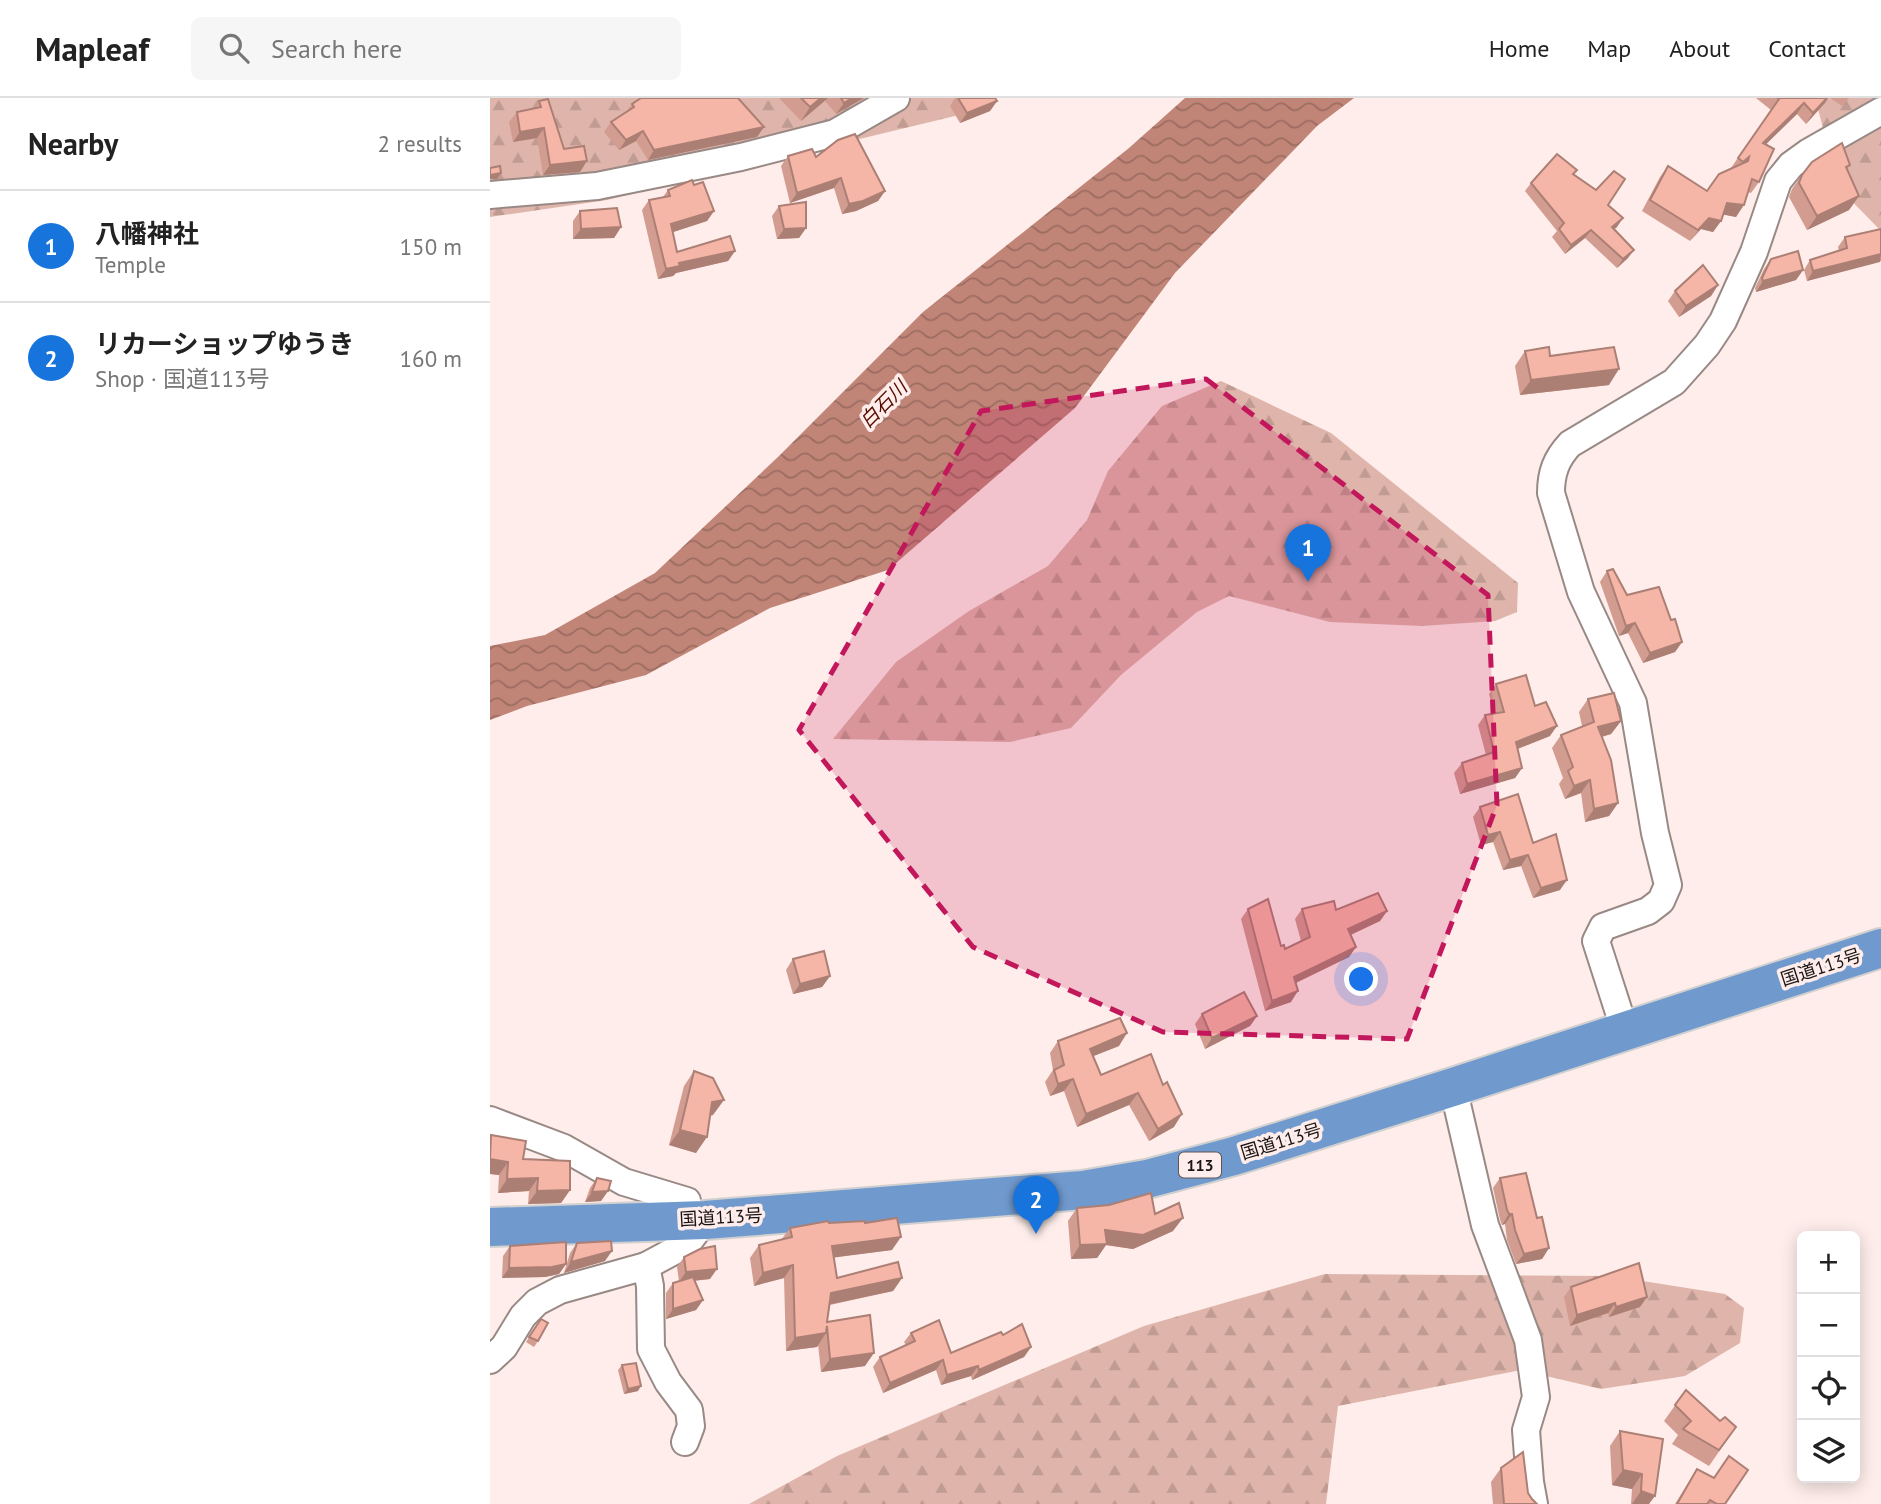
<!DOCTYPE html>
<html lang="en">
<head>
<meta charset="utf-8">
<style>
	body { margin:0; font-family:"PT Sans","Noto Sans JP",sans-serif; background:#f6f6f6; color:#222 }
	.controls { position:absolute; right:21px; bottom:21px; display:grid; overflow:hidden; border-radius:10px; box-shadow:0 4px 18px #0003 }
	.controls button { width:63px; height:63px; display:grid; place-items:center; padding:0; border:0; border-bottom:2px solid #e0e0e0; background:#fff; color:#222; font:35px sans-serif }
	.you { position:absolute; left:872px; top:882px; width:24px; height:24px; margin:-18px; border:5px solid #fff; border-radius:50%; background:#1a73e8; box-shadow:0 0 0 10px #1a73e833 }
	.badge { display:grid; place-items:center; width:46px; height:46px; border-radius:50%; background:#1774dd; color:#fff; font-size:23px; font-weight:700 }
	.pin { position:absolute; translate:-50% -58px; filter:drop-shadow(0 2px 4px #0008) }
	.pin::after { content:''; position:absolute; top:37px; width:24px; height:21px; background:inherit; clip-path:polygon(0 0,100% 0,50% 100%) }
	.list { margin:0; padding:0; list-style:none }
	h2 { display:flex; justify-content:space-between; align-items:center; height:91px; margin:0; padding:0 28px; font-size:30px }
	h2 small { font-size:23px; font-weight:400; color:#767676 }
	.list li { display:grid; grid-template-columns:46px 1fr auto; gap:21px; align-items:center; box-sizing:border-box; height:112px; padding:0 28px; border-top:2px solid #e0e0e0 }
	.list b { display:block; font-size:26px; white-space:nowrap }
	.list p { margin:0; font-size:23px; white-space:nowrap; color:#767676 }
	.list em { font-size:23px; font-style:normal; color:#767676 }
	.icon { flex:none; width:38px; height:38px; fill:none; stroke:currentColor; stroke-width:2; stroke-linecap:round; stroke-linejoin:round }
	.map { position:relative; flex:none; width:1391px; height:1406px; overflow:hidden }
	header { display:flex; align-items:center; gap:42px; box-sizing:border-box; height:98px; padding:0 35px; background:#fff; border-bottom:2px solid #e0e0e0 }
	header strong { font-size:33px }
	nav { display:flex; gap:38px; margin-inline-start:auto; font-size:24px }
	.search { width:490px; height:63px; background:#f6f6f6; display:flex; align-items:center; gap:18px; box-sizing:border-box; padding:0 24px; border-radius:10px; color:#767676; font-size:26px }
	main { display:flex }
	aside { flex:1; background:#fff }
	.map>svg:first-child { display:block }
</style>
</head>
<body>
<header>
<strong>Mapleaf</strong>
<div class="search"><svg class="icon" aria-label="search" viewBox="0 0 24 24"><circle cx="10" cy="10" r="6"/><path d="M15 15l6 6"/></svg>Search here</div>
<nav><a>Home</a><a>Map</a><a>About</a><a>Contact</a></nav>
</header>
<main>
<aside>
<h2>Nearby<small>2 results</small></h2>
<ul class="list">
<li><span class="badge">1</span><div><b>八幡神社</b><p>Temple</p></div><em>150 m</em></li>
<li><span class="badge">2</span><div><b>リカーショップゆうき</b><p>Shop · 国道113号</p></div><em>160 m</em></li>
</ul>
</aside>
<div class="map">
<svg width="1391" height="1406" viewBox="0 0 1391 1406">
	<defs>
		<pattern id="forest-firs" width="22" height="20" patternUnits="userSpaceOnUse" patternTransform="scale(1.75)"><rect width="22" height="20" fill="#dfb5ab"/><path d="M5 1l3.5 6h-7zM16 11l3.5 6h-7z" fill="#bf9b92"/></pattern>
		<pattern id="water-waves" width="16" height="10" patternUnits="userSpaceOnUse" patternTransform="scale(1.75)"><rect width="16" height="10" fill="#c18578"/><path d="M0 5q4-4 8 0t8 0" fill="none" stroke="#9c6c61"/></pattern>
	</defs>
	<rect width="100%" height="100%" fill="#feedea"/>
	<g fill="url(#forest-firs)">
		<path d="M0,0H501L465,18L117,102L0,119Z"/>
		<path d="M1325,0H1391V133L1349,90Z"/>
		<path d="M731,283L841,335L1028,485L1027,514L1005,523L932,528L840,524L739,498L707,514L631,577L581,630L520,644L343,641L406,564L479,513L558,468L597,422L618,373L672,308Z"/>
		<path d="M835,1176L1121,1178L1235,1196L1254,1210L1250,1245L1195,1278L1111,1291L1031,1272L848,1308L836,1406H259L347,1358L654,1228Z"/>
	</g>
	<path fill="url(#water-waves)" d="M695,0H864L827,28L685,175L585,310L398,472L280,510L156,577L37,608L0,622V548L55,537L165,475L289,358L433,214L639,50Z"/>
	<g fill="none" stroke-linecap="round" stroke-linejoin="round">
		<defs>
			<g id="minor">
				<path d="M0,97L107,88L251,59L345,35L406,0"/>
				<path d="M1135,933L1106,843L1113,829L1158,813L1171,803L1178,787L1165,735L1143,605L1091,494L1061,395C1061,375 1066,361 1080,346L1184,284L1217,247L1233,223L1264,154L1288,83L1301,67L1319,54L1391,13"/>
				<path d="M963,989L995,1127L1038,1242L1046,1299L1036,1332L1040,1384L1044,1406"/>
				<path d="M0,1022L74,1050L134,1084L197,1103L199,1121"/>
				<path d="M156,1168L160,1188L161,1251L178,1284L199,1312L201,1328L195,1344"/>
				<path d="M0,1262L14,1249L33,1218L47,1204L70,1192L156,1168L197,1146L215,1122"/>
			</g>
			<path id="highway" d="M0,1129L215,1122L593,1092L657,1081L744,1058L963,989L1391,850"/>
		</defs>
		<use href="#minor" stroke="#988985" stroke-width="30"/>
		<use href="#highway" stroke="#d1d0d0" stroke-width="42"/>
		<use href="#minor" stroke="#fff" stroke-width="26"/>
		<use href="#highway" stroke="#7099ce" stroke-width="38"/>
	</g>
	<g fill="#d39c90">
		<path d="M289,0H374L346,16L335,3L337,1L311,23Z"/>
		<path d="M465,0H505L507,3L500,13L470,25L460,8Z"/>
		<path d="M1266,0H1338L1316,26L1307,16L1275,47L1269,84L1261,95L1258,94L1246,119L1233,116L1231,123L1223,134L1211,131L1200,143L1152,113L1170,79L1178,68L1217,93L1241,70L1281,12Z"/>
		<path d="M1340,0H1359L1352,8Z"/>
		<path d="M49,3L74,51L90,74L53,77L47,40L23,44L19,24L27,14L44,10Z"/>
		<path d="M142,6L274,29L267,39L158,62L146,43L129,52L114,34L121,24L136,14Z"/>
		<path d="M298,58L326,59L395,93L388,103L366,113L352,116L344,90L300,105L291,68Z"/>
		<path d="M1360,67L1357,71L1369,98L1359,112L1317,132L1299,99L1302,91L1312,77Z"/>
		<path d="M1084,77L1118,107L1127,129L1124,131L1138,160L1127,170L1095,140L1075,156L1062,139L1067,133L1035,93L1041,85Z"/>
		<path d="M204,87L224,113L217,123L183,134L187,154L245,153L238,163L186,175L183,178L168,181L152,112L159,102L173,99L178,92Z"/>
		<path d="M289,108L316,130L309,140L287,141L282,118Z"/>
		<path d="M90,113L131,129L124,140L83,141V123Z"/>
		<path d="M1355,139L1391,156V163L1317,183L1314,172L1320,162L1349,153L1348,149Z"/>
		<path d="M1281,161L1313,172L1306,182L1266,194L1265,190L1274,171Z"/>
		<path d="M1228,187L1221,198L1189,219L1178,203L1185,193Z"/>
		<path d="M1035,253L1060,258L1119,287L1030,297L1025,268Z"/>
		<path d="M1117,473L1137,497L1192,544L1185,554L1153,565L1138,535L1129,538L1110,484Z"/>
		<path d="M1006,586L1045,608L1060,638L1028,651L1032,670L1025,680L970,696L964,675L972,665L996,657L988,627L995,617L1004,615L999,596Z"/>
		<path d="M1098,601L1131,623L1121,636L1112,639L1128,705L1119,718L1095,724L1091,695L1075,701L1069,686L1073,680L1062,650L1071,637L1092,628L1089,614Z"/>
		<path d="M990,709L1043,745L1070,792L1043,800L1031,768L1013,772L1003,744L991,747L983,719Z"/>
		<path d="M758,811L791,848L795,851L811,843L805,821L812,811L897,813L890,823L861,837L866,849L859,859L806,885L801,904L775,913L751,821Z"/>
		<path d="M303,861L340,878L332,889L303,896L296,872Z"/>
		<path d="M712,916L767,918L760,928L715,951L705,926Z"/>
		<path d="M568,943L629,948L603,958L611,977L661,956L684,1029L659,1043L639,1007L587,1029L574,993L560,998L555,984L563,972L560,955Z"/>
		<path d="M204,973L223,1017L220,1018L206,1055L179,1047L194,988Z"/>
		<path d="M1,1037L33,1061L80,1092L71,1105L38,1106L39,1093L8,1095L9,1077L0,1076V1039Z"/>
		<path d="M107,1080L118,1093L111,1103L95,1104L100,1090Z"/>
		<path d="M1010,1080L1047,1120L1059,1150L1052,1161L1026,1166L1017,1142L1015,1126L1012,1127L1010,1122L1003,1090Z"/>
		<path d="M587,1110L665,1116L683,1133L643,1151L616,1147L607,1160L581,1161L578,1123Z"/>
		<path d="M339,1125H375L402,1152L344,1159L347,1180H412L403,1193L340,1207L337,1224L375,1268L331,1274L328,1246L327,1249L296,1253L294,1180L264,1188L260,1160L269,1147L291,1142L300,1130Z"/>
		<path d="M87,1145L115,1163L74,1175L80,1155Z"/>
		<path d="M20,1148L76,1166L69,1176L55,1179L12,1180L13,1158Z"/>
		<path d="M194,1159L220,1181L204,1183L213,1202L206,1212L176,1221V1195L183,1185L189,1183L187,1169Z"/>
		<path d="M1081,1189L1150,1209L1119,1219L1118,1215L1080,1228L1074,1199Z"/>
		<path d="M51,1221L48,1243L44,1249L36,1244Z"/>
		<path d="M421,1235L461,1255L513,1237L541,1249L534,1259L482,1282L481,1278L451,1287L446,1272L393,1295L383,1269L390,1259L416,1247L414,1244Z"/>
		<path d="M132,1267L148,1293L134,1296L128,1272Z"/>
		<path d="M1196,1292L1230,1323L1246,1329L1219,1368L1182,1346L1188,1337L1174,1323Z"/>
		<path d="M1130,1333L1173,1341L1159,1406H1141L1142,1391L1122,1387L1120,1348Z"/>
		<path d="M1011,1370L1038,1395L1042,1401L1047,1406H1003L1001,1384Z"/>
		<path d="M1207,1371L1235,1406H1185Z"/>
	</g>
	<g fill="#ac7f75">
		<path d="M331,0H338L311,23L320,9Z"/>
		<path d="M362,0H374L346,16L354,5Z"/>
		<path d="M1337,0H1338L1335,5L1316,26L1323,15Z"/>
		<path d="M507,3L500,13L470,25L477,15Z"/>
		<path d="M1314,5L1307,16L1265,57L1273,45Z"/>
		<path d="M274,29L267,39L158,62L164,52Z"/>
		<path d="M54,30L47,40L23,44L30,34Z"/>
		<path d="M153,33L146,43L129,52L136,42Z"/>
		<path d="M97,63L90,74L53,77L60,67Z"/>
		<path d="M11,75L7,81H0V77Z"/>
		<path d="M351,80L344,90L300,105L307,95Z"/>
		<path d="M395,93L388,103L366,113L352,116L359,106Z"/>
		<path d="M1369,98L1359,112L1317,132L1327,118Z"/>
		<path d="M1237,105L1254,107L1246,119L1230,116Z"/>
		<path d="M224,113L217,123L174,137L181,126Z"/>
		<path d="M1133,120L1127,129L1116,138L1122,129Z"/>
		<path d="M1219,120L1231,123L1223,134L1211,131L1200,143Z"/>
		<path d="M131,129L124,140L83,141L91,131Z"/>
		<path d="M316,130L309,140L287,141L294,131Z"/>
		<path d="M1101,132L1095,140L1075,156L1081,147Z"/>
		<path d="M1144,152L1138,160L1127,170L1133,161Z"/>
		<path d="M245,153L238,163L186,175L183,178L168,181L176,171L189,165Z"/>
		<path d="M1391,156L1390,164L1317,183L1323,173Z"/>
		<path d="M1313,172L1306,182L1266,194L1273,183Z"/>
		<path d="M1228,187L1221,198L1189,219L1196,208Z"/>
		<path d="M1129,271L1119,287L1030,297L1041,282Z"/>
		<path d="M1145,525L1138,535L1129,538L1136,528Z"/>
		<path d="M1192,544L1185,554L1153,565L1160,555Z"/>
		<path d="M1131,623L1121,636L1099,642L1108,629Z"/>
		<path d="M1067,628L1060,638L1019,654L1026,644Z"/>
		<path d="M1032,670L1025,680L970,696L977,686Z"/>
		<path d="M1100,682L1091,695L1075,701L1084,688Z"/>
		<path d="M1128,705L1119,718L1095,724L1104,711Z"/>
		<path d="M1010,734L1003,744L991,747L998,737Z"/>
		<path d="M1038,757L1031,768L1013,772L1020,762Z"/>
		<path d="M1077,782L1070,792L1043,800L1051,790Z"/>
		<path d="M897,813L890,823L851,841L858,831Z"/>
		<path d="M866,849L859,859L797,889L804,879Z"/>
		<path d="M340,878L332,889L303,896L310,886Z"/>
		<path d="M808,893L801,904L775,913L782,903Z"/>
		<path d="M767,918L760,928L715,951L722,940Z"/>
		<path d="M637,935L629,948L591,963L600,951Z"/>
		<path d="M583,981L574,993L560,998L568,986Z"/>
		<path d="M648,995L639,1007L587,1029L596,1016Z"/>
		<path d="M234,1002L223,1017L211,1019L222,1004Z"/>
		<path d="M692,1016L684,1029L659,1043L668,1031Z"/>
		<path d="M190,1032L217,1039L206,1055L179,1047Z"/>
		<path d="M0,1061L18,1064L9,1077L0,1076Z"/>
		<path d="M48,1080L39,1093L8,1095L17,1081Z"/>
		<path d="M80,1092L71,1105L38,1106L47,1093Z"/>
		<path d="M118,1093L111,1103L95,1104L102,1094Z"/>
		<path d="M1019,1116H1022L1015,1126L1012,1127Z"/>
		<path d="M693,1120L683,1133L643,1151L616,1147L607,1160L581,1161L590,1147L615,1132Z"/>
		<path d="M411,1139L402,1152L333,1161L342,1148Z"/>
		<path d="M1059,1150L1052,1161L1026,1166L1034,1156Z"/>
		<path d="M122,1153L115,1163L74,1175L81,1164Z"/>
		<path d="M76,1166L69,1176L55,1179L12,1180L19,1170Z"/>
		<path d="M303,1167L294,1180L264,1188L273,1175Z"/>
		<path d="M227,1171L220,1181L189,1184L196,1174Z"/>
		<path d="M412,1180L403,1193L332,1208L341,1195Z"/>
		<path d="M1157,1199L1150,1209L1119,1219L1126,1209Z"/>
		<path d="M213,1202L206,1212L176,1221L183,1211Z"/>
		<path d="M1125,1205L1118,1215L1080,1228L1087,1217Z"/>
		<path d="M336,1235L327,1249L296,1253L305,1240Z"/>
		<path d="M541,1249L534,1259L482,1282L489,1272Z"/>
		<path d="M384,1255L375,1268L331,1274L340,1261Z"/>
		<path d="M453,1262L446,1272L393,1295L400,1285Z"/>
		<path d="M488,1268L481,1278L451,1287L457,1277Z"/>
		<path d="M151,1288L148,1293L134,1296L138,1291Z"/>
		<path d="M1133,1372L1152,1376L1142,1391L1122,1387Z"/>
		<path d="M1151,1393L1165,1398L1159,1406H1142Z"/>
	</g>
	<g fill="#f5b5a7" stroke="#ac7f75" stroke-width="2">
		<path d="M151,0H248L274,29L164,52L153,33L136,42L121,24L144,9L142,6Z"/>
		<path d="M311,0H331L320,9Z"/>
		<path d="M351,0H362L354,5Z"/>
		<path d="M468,0H505L507,3L477,15Z"/>
		<path d="M1288,0H1337L1323,15L1314,5L1273,45L1284,51L1269,84L1262,81L1254,107L1237,105L1231,123L1219,120L1208,132L1160,102L1178,68L1217,93L1229,76L1258,63L1259,59L1253,64L1248,60L1289,1Z"/>
		<path d="M58,1L74,51L94,48L97,63L60,67L54,30L30,34L27,14L51,9L49,3Z"/>
		<path d="M365,36L395,93L373,103L359,106L351,80L307,95L298,58L322,51L326,59L348,42Z"/>
		<path d="M1352,45L1360,67L1356,69L1369,98L1327,118L1309,85L1312,77L1322,64Z"/>
		<path d="M1067,56L1087,72L1083,76L1106,92L1124,73L1135,81L1118,107L1133,120L1122,129L1144,152L1133,161L1101,132L1081,147L1069,131L1074,125L1041,85Z"/>
		<path d="M10,68L11,75L0,77V70Z"/>
		<path d="M202,82L204,87L213,84L224,113L181,126L187,154L240,138L245,153L189,165L190,168L176,171L159,102L180,98L178,92Z"/>
		<path d="M316,104V130L294,131L289,108Z"/>
		<path d="M127,110L131,129L91,131L90,113Z"/>
		<path d="M1391,131V156L1323,173L1320,162L1357,150L1355,139Z"/>
		<path d="M1308,153L1313,172L1273,183L1272,180L1281,161Z"/>
		<path d="M1213,167L1228,187L1196,208L1185,193Z"/>
		<path d="M1059,249L1060,258L1124,249L1129,271L1041,282L1035,253Z"/>
		<path d="M1123,471L1137,497L1169,489L1181,522L1185,521L1192,544L1160,555L1145,525L1136,528L1117,473Z"/>
		<path d="M1036,577L1045,608L1056,604L1067,628L1026,644L1032,670L977,686L972,665L1004,654L995,617L1014,614L1006,586Z"/>
		<path d="M1124,595L1131,623L1108,629L1121,662L1128,705L1104,711L1100,682L1084,688L1078,673L1083,669L1071,637L1104,624L1098,601Z"/>
		<path d="M1028,696L1043,745L1066,736L1077,782L1051,790L1038,757L1020,762L1010,734L998,737L990,709Z"/>
		<path d="M888,795L897,813L858,831L866,849L804,879L808,893L782,903L758,811L778,801L791,848L794,847L795,851L820,839L812,811L844,803L846,812Z"/>
		<path d="M334,853L340,878L310,886L303,861Z"/>
		<path d="M754,894L767,918L722,940L712,916Z"/>
		<path d="M630,920L637,935L600,951L611,977L661,956L673,987L677,984L692,1016L668,1031L648,995L596,1016L583,981L568,986L564,972L574,967L568,943Z"/>
		<path d="M204,973L223,980L234,1002L222,1004L217,1039L190,1032Z"/>
		<path d="M1,1037L36,1043L33,1061L80,1063V1092L47,1093L48,1080L17,1081L18,1064L0,1061Z"/>
		<path d="M1036,1075L1047,1120L1052,1119L1059,1150L1034,1156L1025,1132L1022,1116H1019L1017,1112L1010,1080Z"/>
		<path d="M107,1080L121,1083L118,1093L102,1094Z"/>
		<path d="M661,1095L665,1116L689,1105L693,1120L653,1137L615,1132L617,1146L590,1147L587,1110L619,1107Z"/>
		<path d="M407,1120L411,1139L342,1148L347,1180L408,1164L412,1180L341,1195L337,1224L380,1217L384,1255L340,1261L337,1228L336,1235L305,1240L303,1167L273,1175L269,1147L302,1139L300,1130L338,1123L339,1125L375,1123V1125Z"/>
		<path d="M121,1143L122,1153L81,1164L87,1145Z"/>
		<path d="M76,1144V1166L62,1169L19,1170L20,1148Z"/>
		<path d="M225,1148L227,1171L196,1174L194,1159L210,1151Z"/>
		<path d="M1149,1165L1157,1199L1126,1209L1125,1205L1087,1217L1081,1189Z"/>
		<path d="M203,1179L213,1202L183,1211V1185Z"/>
		<path d="M51,1221L58,1225L48,1243L39,1239Z"/>
		<path d="M449,1222L461,1255L511,1234L513,1237L532,1226L541,1249L489,1272L488,1268L457,1277L453,1262L400,1285L390,1259L425,1243L421,1235Z"/>
		<path d="M146,1265L151,1288L138,1291L132,1267Z"/>
		<path d="M1196,1292L1230,1323L1235,1319L1246,1329L1229,1352L1193,1331L1201,1323L1185,1307Z"/>
		<path d="M1130,1333L1173,1341L1165,1398L1151,1393L1152,1376L1133,1372Z"/>
		<path d="M1033,1354L1038,1395L1042,1401L1047,1406H1014L1011,1370Z"/>
		<path d="M1239,1358L1258,1372L1235,1406H1227L1220,1402L1217,1406H1187L1207,1371L1224,1380Z"/>
	</g>
	<path fill="#c2185b" fill-opacity="0.2" stroke="#c2185b" stroke-width="5" stroke-dasharray="14 9" stroke-linejoin="round" d="M716,281L998,497L1007,707L917,941L673,934L483,849L309,632L491,313Z"/>
	<g text-anchor="middle" dominant-baseline="central" stroke-width="7" stroke-linejoin="round" paint-order="stroke">
		<rect fill="#feedea" stroke="#5e5554" stroke-width="2" x="689" y="1054.5" width="42" height="25" rx="5"/>
		<g font-size="16" font-weight="bold" fill="#191413">
			<text x="710" y="1067">113</text>
		</g>
		<g font-size="18" fill="#191413" stroke="#feedea">
			<text transform="translate(1331 869) rotate(-18)">国道113号</text>
			<text transform="translate(791 1043) rotate(-17)">国道113号</text>
			<text transform="translate(231 1119) rotate(-3)">国道113号</text>
		</g>
		<g font-size="19" font-style="italic" fill="#560c01" stroke="#feedea">
			<text transform="translate(393 306) rotate(-45)">白石川</text>
		</g>
	</g>
</svg>
<div class="controls">
<button>+</button>
<button>−</button>
<button><svg class="icon" aria-label="locate" viewBox="0 0 24 24"><circle cx="12" cy="12" r="6"/><path d="M12 2v4M12 18v4M2 12h4M18 12h4"/></svg></button>
<button><svg class="icon" aria-label="layers" viewBox="0 0 24 24"><path d="M12 4l9 5-9 5-9-5zM3 14l9 5 9-5"/></svg></button>
</div>
<div class="you"></div>
<div class="pin badge" style="left:818px;top:484px">1</div>
<div class="pin badge" style="left:546px;top:1136px">2</div>
</div>
</main>
</body>
</html>
